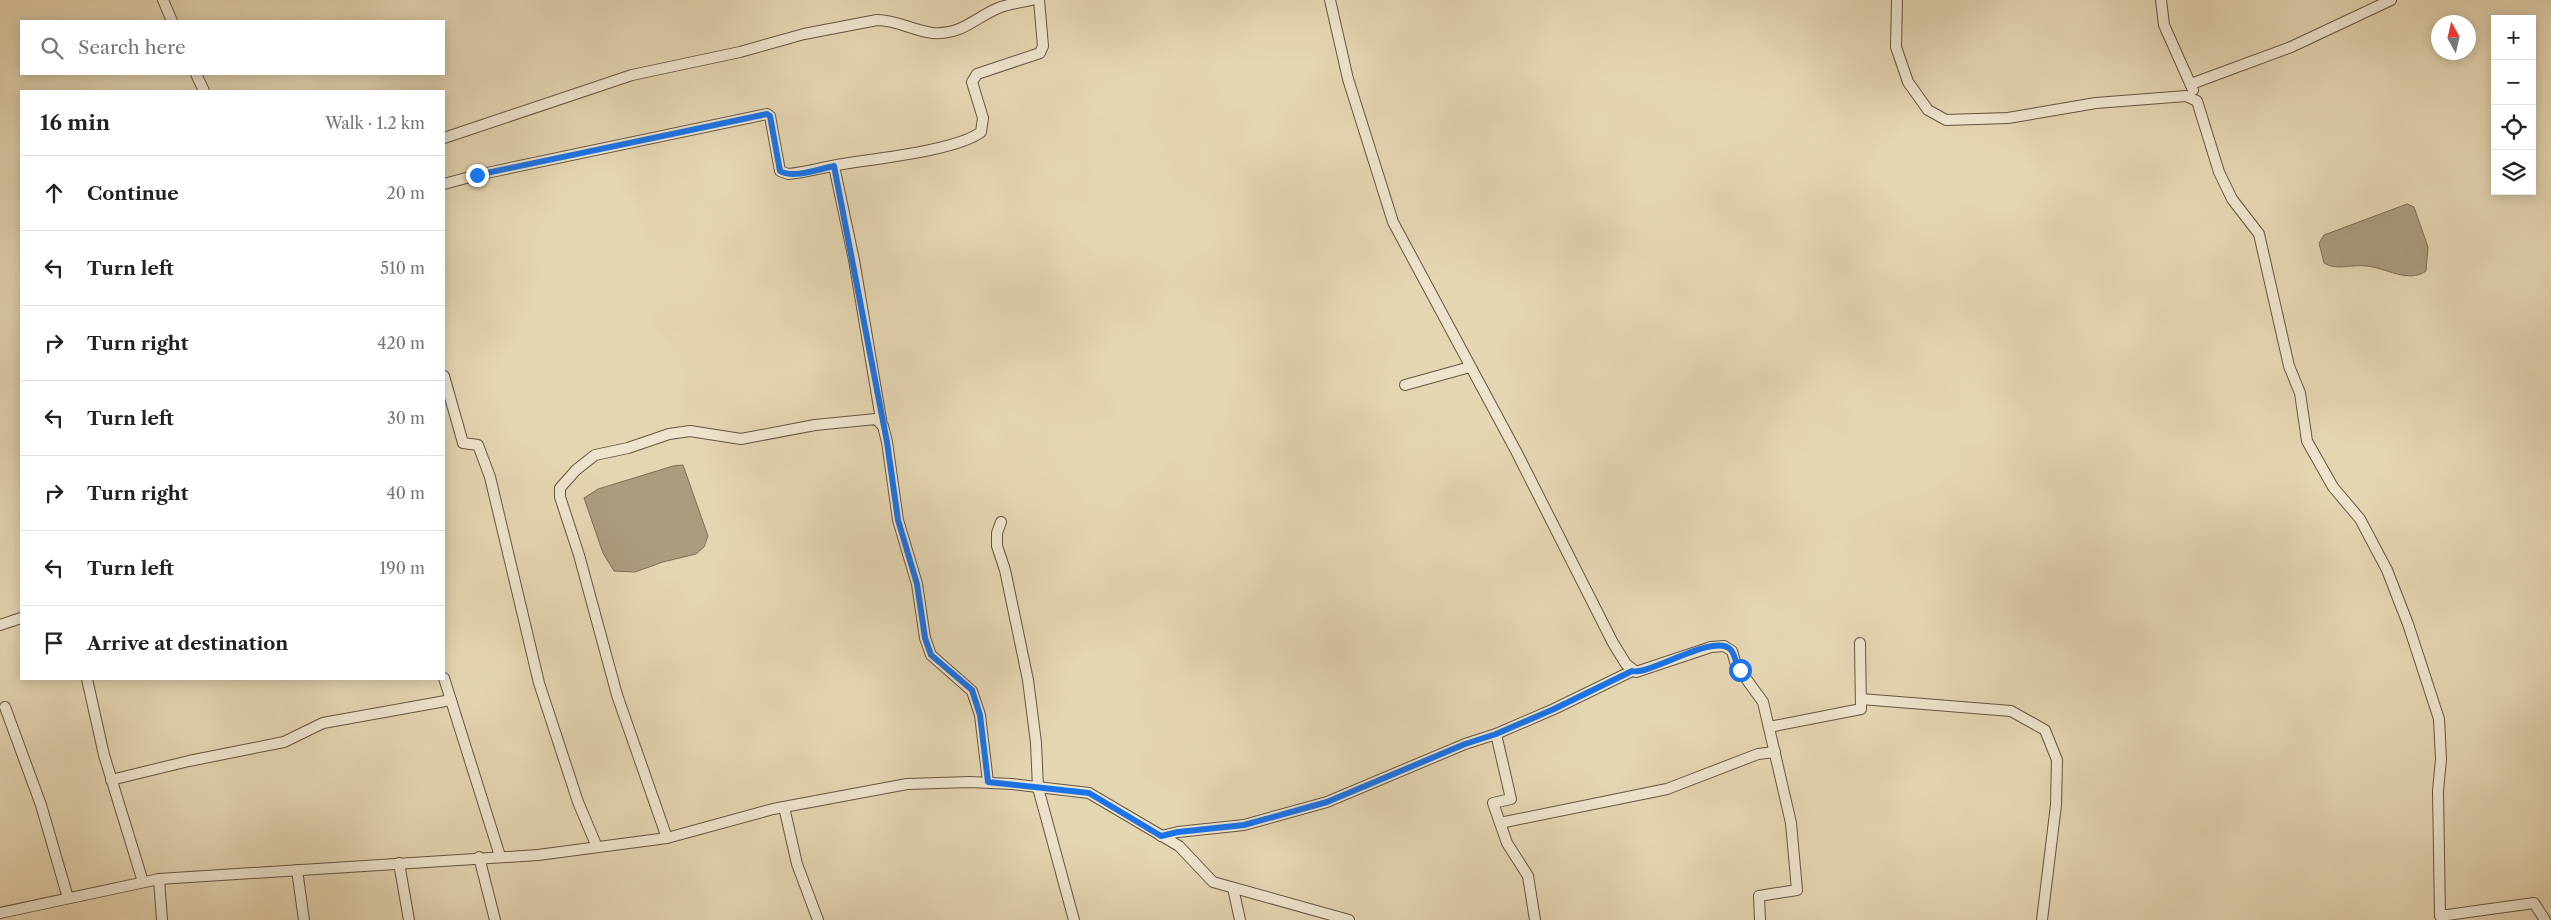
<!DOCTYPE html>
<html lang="en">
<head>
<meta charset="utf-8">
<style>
	body { margin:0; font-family:"Libre Caslon Text",serif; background:#f6f6f6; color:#222 }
	.controls { position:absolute; right:15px; top:15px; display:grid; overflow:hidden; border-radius:0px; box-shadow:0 2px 12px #0003 }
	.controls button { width:45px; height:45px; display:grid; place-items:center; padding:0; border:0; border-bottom:1px solid #e0e0e0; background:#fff; color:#222; font:25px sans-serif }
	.compass { position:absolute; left:2431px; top:15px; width:45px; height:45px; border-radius:50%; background:#fff; box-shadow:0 2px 12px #0003; rotate:352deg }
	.stop { position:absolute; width:15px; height:15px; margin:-11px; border:4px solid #1a73e8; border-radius:50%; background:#fff }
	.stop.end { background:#1a73e8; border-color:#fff; box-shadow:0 1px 5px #0008 }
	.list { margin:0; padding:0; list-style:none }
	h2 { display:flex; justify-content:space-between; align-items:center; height:65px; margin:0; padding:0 20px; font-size:21px }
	h2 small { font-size:16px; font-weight:400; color:#767676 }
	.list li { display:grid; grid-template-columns:32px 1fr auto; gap:15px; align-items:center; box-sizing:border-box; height:75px; padding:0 20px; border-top:1px solid #e0e0e0 }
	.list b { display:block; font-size:19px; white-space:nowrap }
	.list em { font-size:16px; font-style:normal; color:#767676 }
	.icon { flex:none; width:28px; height:28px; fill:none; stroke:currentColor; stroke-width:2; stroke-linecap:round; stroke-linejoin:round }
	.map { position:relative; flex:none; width:2551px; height:920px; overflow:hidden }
	.search { position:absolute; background:#fff; box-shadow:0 2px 12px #0003; left:20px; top:20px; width:425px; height:55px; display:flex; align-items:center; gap:12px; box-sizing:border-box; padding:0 18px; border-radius:0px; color:#767676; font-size:19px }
	.panel { position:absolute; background:#fff; box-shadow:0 2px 12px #0003; left:20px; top:90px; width:425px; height:590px; border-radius:0px }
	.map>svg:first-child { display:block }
</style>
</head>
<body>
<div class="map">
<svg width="2551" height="920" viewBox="0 0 2551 920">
	<rect width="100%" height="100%" fill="#e5d6b2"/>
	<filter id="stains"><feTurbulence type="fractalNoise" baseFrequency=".004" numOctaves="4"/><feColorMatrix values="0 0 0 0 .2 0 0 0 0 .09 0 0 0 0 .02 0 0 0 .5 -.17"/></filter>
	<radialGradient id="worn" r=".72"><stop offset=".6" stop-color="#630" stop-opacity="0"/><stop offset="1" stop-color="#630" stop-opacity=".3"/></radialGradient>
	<g fill="#ab9c7e" stroke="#7e6e56">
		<path d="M2407,204L2414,207L2428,247L2426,271C2409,284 2384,267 2366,266C2352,264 2336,271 2324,263L2319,243L2324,235Z"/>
		<path d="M683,465L708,536L704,547L696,554L663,562L635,572L614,571L603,553L584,498L598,489L673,466Z"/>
	</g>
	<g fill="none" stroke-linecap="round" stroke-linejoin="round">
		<defs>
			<g id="minor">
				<path d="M163,0L172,21"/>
				<path d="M1330,0L1348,79L1393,222L1517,453L1613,643L1626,664L1636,672L1711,647L1724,646L1732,651L1736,665L1763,702L1791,823L1797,890L1759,896L1760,920"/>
				<path d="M1897,0L1896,47L1908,82L1928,110L1946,120L2008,118L2096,103L2186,96L2197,101L2219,172L2232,199L2259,234L2289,366L2300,393L2307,441L2333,487L2360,519L2387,570L2408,624L2439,719L2441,759L2438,791L2440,916L2534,903L2545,920"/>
				<path d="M2161,0L2164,25L2193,90"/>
				<path d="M196,74L204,91"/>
				<path d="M2191,84L2291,47L2391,0"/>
				<path d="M444,138L632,75L740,52L804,34L877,20C897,20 914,31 933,33C964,35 976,16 1001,7C1010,4 1021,2 1031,0"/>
				<path d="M834,166L854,260L882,425"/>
				<path d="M444,184L477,175L767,114L770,116L780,171L788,174C804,173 820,168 837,165C871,159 956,151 981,132L983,118L972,82L977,74L1040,53L1043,46L1039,0"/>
				<path d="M444,376L463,443L478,445L490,477L539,683L578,802L597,847"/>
				<path d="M1405,385L1470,367"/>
				<path d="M1001,522L997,533V546L1005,570L1028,680L1036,743L1038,788L1074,920"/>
				<path d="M0,625L21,618"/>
				<path d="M444,678L500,856"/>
				<path d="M87,679L104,755L143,882"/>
				<path d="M1861,699L2011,711L2045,730L2057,760L2056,805L2042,920"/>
				<path d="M5,707L41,805L68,898"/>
				<path d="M1769,727L1861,709L1860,643"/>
				<path d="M1496,734L1554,709L1632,671"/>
				<path d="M111,780L189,761L284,742L323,723L451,700"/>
				<path d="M784,807L797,864L818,920"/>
				<path d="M1500,823L1667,789L1758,754L1775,752"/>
				<path d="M1161,836L1178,832L1244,825L1327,802L1465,744L1496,734L1511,799L1493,803L1507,843L1528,876L1535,920"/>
				<path d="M667,838L617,695L579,555L560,497V488L576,470L595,455L628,448L669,434L690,431L741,439L815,425L876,419L883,426L887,442L898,520L917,584L925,638L931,655L972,691L980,715L988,782"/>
				<path d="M479,857L495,920"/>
				<path d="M399,863L409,920"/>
				<path d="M297,870L304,920"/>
				<path d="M159,879L162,920"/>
				<path d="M1233,888L1240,920"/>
				<path d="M0,913L159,879L538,855L667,838L773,809L907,784L970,782L1012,784L1089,793L1179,846L1213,882L1349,920"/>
			</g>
		</defs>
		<use href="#minor" stroke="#66553f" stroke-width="12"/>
		<use href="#minor" stroke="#eee4cd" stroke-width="10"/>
	</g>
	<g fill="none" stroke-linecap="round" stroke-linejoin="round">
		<path stroke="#1a73e8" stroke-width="6" d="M477,175L767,114L770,116L780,171C793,179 819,169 834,166L887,442L898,520L917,584L925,638L931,655L972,690L980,715L988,782L1089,793L1161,836L1178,832L1244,825L1327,802L1465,744L1496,734L1554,709L1632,671C1648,676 1714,633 1730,649C1736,655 1735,664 1740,670"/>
	</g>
	<rect width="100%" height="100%" filter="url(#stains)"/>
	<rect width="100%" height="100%" fill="url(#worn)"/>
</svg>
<div class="controls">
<button>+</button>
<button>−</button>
<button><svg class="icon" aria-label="locate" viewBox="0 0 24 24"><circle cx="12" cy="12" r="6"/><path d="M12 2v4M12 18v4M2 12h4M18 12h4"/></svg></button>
<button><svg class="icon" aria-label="layers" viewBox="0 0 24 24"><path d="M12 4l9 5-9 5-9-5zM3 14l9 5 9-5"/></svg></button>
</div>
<svg class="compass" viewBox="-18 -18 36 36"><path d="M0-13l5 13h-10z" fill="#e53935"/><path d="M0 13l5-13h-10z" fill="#767676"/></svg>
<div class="stop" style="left:1740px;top:670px"></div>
<div class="stop end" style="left:477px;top:175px"></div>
<div class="search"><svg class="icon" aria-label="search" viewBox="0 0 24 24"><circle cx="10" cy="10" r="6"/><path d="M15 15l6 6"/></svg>Search here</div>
<section class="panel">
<h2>16 min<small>Walk · 1.2 km</small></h2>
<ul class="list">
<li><svg class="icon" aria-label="ahead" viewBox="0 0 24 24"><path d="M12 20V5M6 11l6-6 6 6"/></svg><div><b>Continue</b></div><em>20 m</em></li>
<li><svg class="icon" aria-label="left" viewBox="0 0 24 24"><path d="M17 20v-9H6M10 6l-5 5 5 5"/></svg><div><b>Turn left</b></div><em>510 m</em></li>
<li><svg class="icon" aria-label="right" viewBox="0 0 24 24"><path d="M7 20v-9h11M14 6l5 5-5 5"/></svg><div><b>Turn right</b></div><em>420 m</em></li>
<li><svg class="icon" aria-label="left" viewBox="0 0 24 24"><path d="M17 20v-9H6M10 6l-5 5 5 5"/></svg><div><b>Turn left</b></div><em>30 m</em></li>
<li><svg class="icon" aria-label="right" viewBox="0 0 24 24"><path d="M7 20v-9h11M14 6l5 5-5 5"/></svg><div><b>Turn right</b></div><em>40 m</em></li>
<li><svg class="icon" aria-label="left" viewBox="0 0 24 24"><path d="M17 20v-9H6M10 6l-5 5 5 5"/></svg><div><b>Turn left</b></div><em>190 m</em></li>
<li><svg class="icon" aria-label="arrive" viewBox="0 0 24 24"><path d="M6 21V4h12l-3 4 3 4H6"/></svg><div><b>Arrive at destination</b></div></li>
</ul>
</section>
</div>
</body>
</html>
